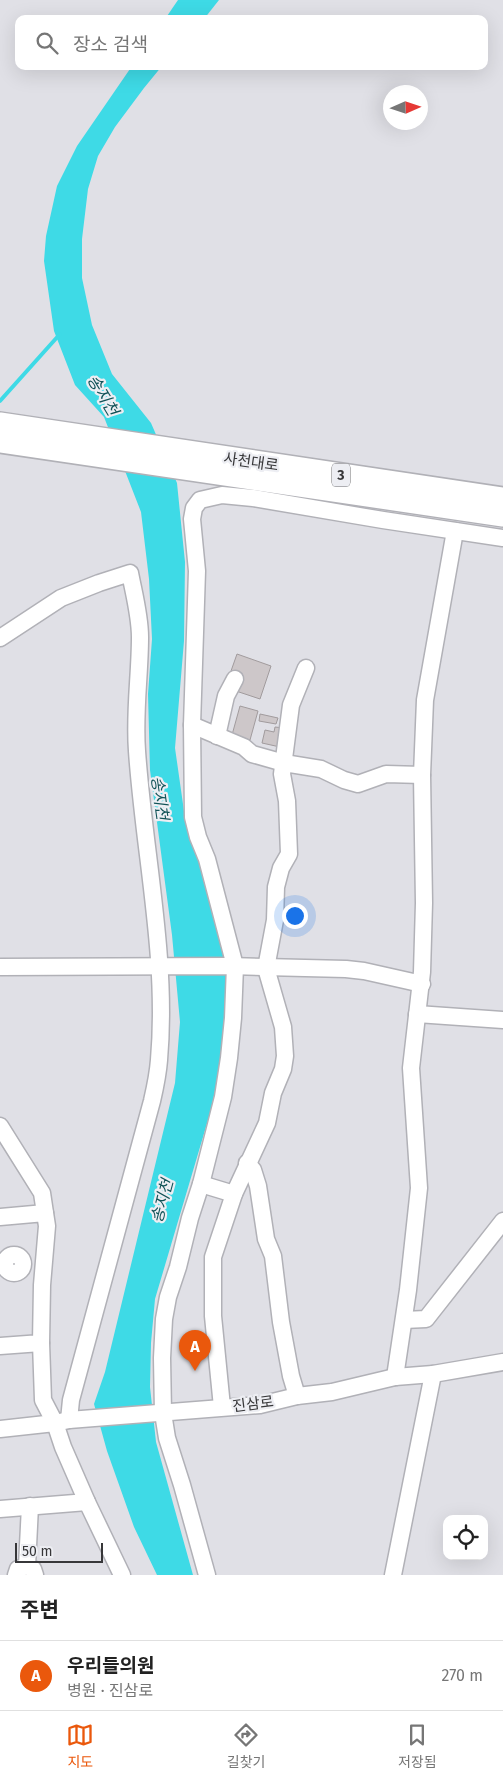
<!DOCTYPE html>
<html lang="ko">
<head>
<meta charset="utf-8">
<style>
	body { margin:0; font-family:"Fira Sans","Noto Sans KR",sans-serif; background:#f2f2f2; color:#222 }
	.controls { position:absolute; right:15px; bottom:15px; display:grid; overflow:hidden; border-radius:10px; box-shadow:0 5px 20px #0002 }
	.controls button { width:45px; height:45px; display:grid; place-items:center; padding:0; border:0; border-bottom:1px solid #e0e0e0; background:#fff; color:#222; font:25px sans-serif }
	.compass { position:absolute; left:383px; top:85px; width:45px; height:45px; border-radius:50%; background:#fff; box-shadow:0 5px 20px #0002; rotate:87deg }
	.scale { position:absolute; left:15px; bottom:12px; width:88px; box-sizing:border-box; padding-left:5px; border:2px solid #373739; border-top:0; font-size:14px; line-height:18px; white-space:nowrap; color:#373739; -webkit-text-stroke:4px #edeef3; paint-order:stroke }
	.you { position:absolute; left:294px; top:915px; width:18px; height:18px; margin:-12px; border:4px solid #fff; border-radius:50%; background:#1a73e8; box-shadow:0 0 0 8px #1a73e833 }
	.badge { display:grid; place-items:center; width:32px; height:32px; border-radius:50%; background:#ea580c; color:#fff; font-size:16px; font-weight:700 }
	.pin { position:absolute; translate:-50% -41px; filter:drop-shadow(0 1px 2px #0008) }
	.pin::after { content:''; position:absolute; top:26px; width:18px; height:15px; background:inherit; clip-path:polygon(0 0,100% 0,50% 100%) }
	.list { margin:0; padding:0; list-style:none }
	h2 { display:flex; justify-content:space-between; align-items:center; height:65px; margin:0; padding:0 20px; font-size:21px }
	h2 small { font-size:16px; font-weight:400; color:#767676 }
	.list li { display:grid; grid-template-columns:32px 1fr auto; gap:15px; align-items:center; box-sizing:border-box; height:70px; padding:0 20px; border-top:1px solid #e0e0e0 }
	.list b { display:block; font-size:19px; white-space:nowrap }
	.list p { margin:0; font-size:16px; white-space:nowrap; color:#767676 }
	.list em { font-size:16px; font-style:normal; color:#767676 }
	.icon { flex:none; width:28px; height:28px; fill:none; stroke:currentColor; stroke-width:2; stroke-linecap:round; stroke-linejoin:round }
	.map { position:relative; flex:none; width:503px; height:1575px; overflow:hidden }
	.search { position:absolute; background:#fff; box-shadow:0 5px 20px #0002; left:15px; right:15px; top:15px; height:55px; display:flex; align-items:center; gap:12px; box-sizing:border-box; padding:0 18px; border-radius:10px; color:#767676; font-size:19px }
	.sheet { height:135px; background:#fff }
	nav { display:flex; justify-content:space-around; align-items:center; box-sizing:border-box; height:70px; border-top:1px solid #e0e0e0; background:#fff; font-size:14px; color:#767676 }
	nav a { display:grid; justify-items:center; gap:2px }
	nav .on { color:#ea580c }
	.map>svg:first-child { display:block }
</style>
</head>
<body>
<div class="map">
<svg width="503" height="1575" viewBox="0 0 503 1575">
	<rect width="100%" height="100%" fill="#e0e0e6"/>
	<g fill="#3edae6">
		<path d="M178,0H219L204,19H165Z"/>
		<path d="M132,66H162L144,88L115,127L98,156L88,189L82,239V278L92,325L112,374L151,423L177,483L185,562L184,641L175,748L184,811L201,862L224,946L229,1008L227,1034L211,1110L155,1299L151,1343L150,1387L156,1442L193,1575H157L134,1527L107,1451L94,1404L105,1372L175,1083L180,1022L172,935L150,770L148,694L152,639L149,579L141,512L104,417L75,385L54,331L44,261L46,236L57,186L77,146Z"/>
	</g>
	<g fill="none" stroke-linecap="round" stroke-linejoin="round">
		<path stroke="#3edae6" stroke-width="4" d="M0,401L60,334"/>
	</g>
	<g fill="#cdc7c9" stroke="#a19b9d">
		<path d="M237,654L271,666L260,699L236,691L242,675L231,671Z"/>
		<path d="M240,706L258,711L250,740L232,735Z"/>
		<path d="M260,714L278,718L276,724L259,721Z"/>
		<path d="M275,727L284,728L280,747L262,743L265,730L274,732Z"/>
	</g>
	<g fill="none" stroke-linecap="round" stroke-linejoin="round">
		<defs>
			<g id="minor">
				<path d="M0,638L61,598L99,583L130,573C134,594 140,616 140,637C140,675 134,712 137,751C144,853 168,957 159,1060C158,1074 155,1088 152,1101L71,1400L69,1420"/>
				<path d="M192,725L244,747L252,754L284,763L321,769L344,780L358,784L386,774L422,775"/>
				<path d="M217,736L226,696L235,679"/>
				<path d="M0,967L229,966L346,969L364,971L422,984"/>
				<path d="M417,1014L503,1020"/>
				<path d="M0,1126L42,1193L45,1213"/>
				<path d="M247,1163L253,1170L258,1186L266,1239L273,1256L281,1322L291,1376L297,1396"/>
				<path d="M201,1184L234,1194"/>
				<path d="M0,1217L45,1213L47,1226L42,1285L41,1343L0,1346"/>
				<circle cx="14" cy="1264" r="9"/>
				<path d="M404,1320L426,1319L503,1221"/>
				<path d="M41,1343L43,1400L55,1423L63,1447L87,1502L122,1575"/>
				<path d="M395,1377L408,1290L419,1188L411,1068L422,972L424,903L422,775L425,700L455,531"/>
				<path d="M222,1407L213,1316V1257L234,1194L267,1123L273,1093L283,1069L285,1056L283,1027L266,968L275,920L276,887L281,868L289,854L287,801L282,774L291,705L306,668"/>
				<path d="M0,1429L55,1423L69,1420L260,1405L297,1396L332,1392L395,1377L433,1374L503,1362"/>
				<path d="M0,1509L87,1502"/>
				<path d="M27,1566L30,1506"/>
				<path d="M16,1575L18,1569L27,1566L33,1569L35,1575"/>
				<path d="M207,1575L182,1485L167,1438L163,1413L162,1358L164,1319L168,1297L178,1267L190,1218L201,1184L223,1097L229,1058L233,1018L235,966L207,859L198,837L193,817L192,725L197,571L192,519L194,508L200,500L222,495L253,498L383,520L503,538"/>
				<path d="M393,1575L433,1374"/>
			</g>
			<g id="major">
				<path d="M0,423L503,498"/>
				<path d="M0,442L503,516"/>
			</g>
		</defs>
		<use href="#minor" stroke="#b1b1b7" stroke-width="19"/>
		<use href="#major" stroke="#b1b1b7" stroke-width="24"/>
		<use href="#minor" stroke="#fff" stroke-width="16"/>
		<use href="#major" stroke="#fff" stroke-width="21"/>
	</g>
	<g text-anchor="middle" dominant-baseline="central" stroke-width="4.5" stroke-linejoin="round" paint-order="stroke">
		<rect fill="#edeef3" stroke="#6e6e71" stroke-width="1" x="332" y="463.5" width="18" height="23" rx="4"/>
		<g font-size="14" font-weight="bold" fill="#373739">
			<text x="341" y="475">3</text>
		</g>
		<g font-size="15" fill="#373739" stroke="#edeef3">
			<text transform="translate(251 462) rotate(8)">사천대로</text>
			<text transform="translate(253 1404) rotate(-7)">진삼로</text>
		</g>
		<g font-size="16" font-style="italic" fill="#115257" stroke="#edeef3">
			<text transform="translate(103 395) rotate(59)">송지천</text>
			<text transform="translate(160 798) rotate(82)">송지천</text>
			<text transform="translate(162 1201) rotate(-75)">송지천</text>
		</g>
	</g>
</svg>
<div class="controls">
<button><svg class="icon" aria-label="locate" viewBox="0 0 24 24"><circle cx="12" cy="12" r="6"/><path d="M12 2v4M12 18v4M2 12h4M18 12h4"/></svg></button>
</div>
<svg class="compass" viewBox="-18 -18 36 36"><path d="M0-13l5 13h-10z" fill="#e53935"/><path d="M0 13l5-13h-10z" fill="#767676"/></svg>
<div class="scale">50 m</div>
<div class="you"></div>
<div class="pin badge" style="left:195px;top:1371px">A</div>
<div class="search"><svg class="icon" aria-label="search" viewBox="0 0 24 24"><circle cx="10" cy="10" r="6"/><path d="M15 15l6 6"/></svg>장소 검색</div>
</div>
<section class="sheet">
<h2>주변<small></small></h2>
<ul class="list">
<li><span class="badge">A</span><div><b>우리들의원</b><p>병원 · 진삼로</p></div><em>270 m</em></li>
</ul>
</section>
<nav>
<a class="on"><svg class="icon" aria-label="map" viewBox="0 0 24 24"><path d="M3 6l6-2 6 2 6-2v14l-6 2-6-2-6 2zM9 4v14M15 6v14"/></svg>지도</a>
<a><svg class="icon" aria-label="directions" viewBox="0 0 24 24"><path d="M12 3l9 9-9 9-9-9zM9 14v-3h6M13 9l2 2-2 2"/></svg>길찾기</a>
<a><svg class="icon" aria-label="saved" viewBox="0 0 24 24"><path d="M7 4h10v16l-5-4-5 4z"/></svg>저장됨</a>
</nav>
</body>
</html>
